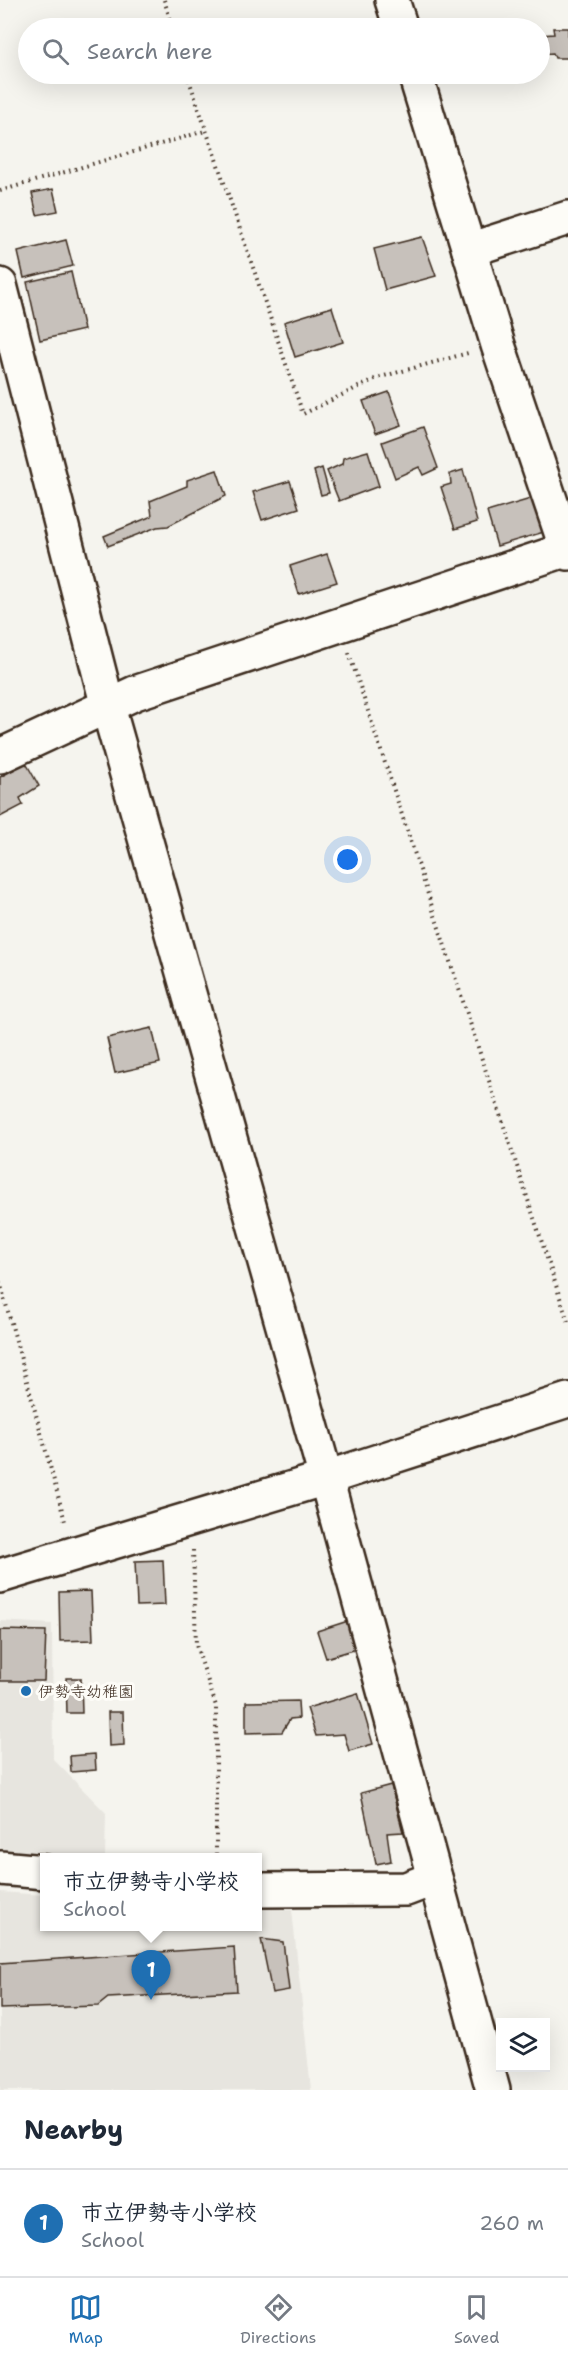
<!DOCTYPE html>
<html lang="en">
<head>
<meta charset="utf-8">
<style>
	body { margin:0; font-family:"Shantell Sans","Klee One",sans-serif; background:#f2f2f3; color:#1f2937 }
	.controls { position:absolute; right:18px; bottom:18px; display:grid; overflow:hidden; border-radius:0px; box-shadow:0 6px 24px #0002 }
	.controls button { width:54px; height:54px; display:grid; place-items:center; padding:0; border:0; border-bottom:2px solid #e0e1e3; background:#fff; color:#1f2937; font:30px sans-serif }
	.you { position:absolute; left:348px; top:860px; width:21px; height:21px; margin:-15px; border:4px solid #fff; border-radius:50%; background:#1a73e8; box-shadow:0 0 0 9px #1a73e833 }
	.badge { display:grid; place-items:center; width:39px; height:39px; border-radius:50%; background:#1f6fb2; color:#fff; font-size:20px; font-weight:700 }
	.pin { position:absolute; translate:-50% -50px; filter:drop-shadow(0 2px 3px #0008) }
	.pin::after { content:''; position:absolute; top:32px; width:21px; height:18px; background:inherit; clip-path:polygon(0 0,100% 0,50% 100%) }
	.popup { position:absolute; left:40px; top:1853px; width:222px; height:78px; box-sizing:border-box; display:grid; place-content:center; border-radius:0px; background:#fff; filter:drop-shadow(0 2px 4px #0005); font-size:20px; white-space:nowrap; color:#747a83 }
	.popup b { font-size:22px; color:#1f2937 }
	.popup::after { content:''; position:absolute; left:50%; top:100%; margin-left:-12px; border:12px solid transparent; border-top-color:#fff }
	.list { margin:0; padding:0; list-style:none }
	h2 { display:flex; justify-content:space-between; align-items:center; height:78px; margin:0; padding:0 24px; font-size:26px }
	h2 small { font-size:20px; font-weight:400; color:#747a83 }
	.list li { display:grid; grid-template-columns:39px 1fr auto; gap:18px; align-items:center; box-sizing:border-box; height:108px; padding:0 24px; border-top:2px solid #e0e1e3 }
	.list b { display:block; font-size:22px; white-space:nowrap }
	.list p { margin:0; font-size:20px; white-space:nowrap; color:#747a83 }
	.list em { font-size:20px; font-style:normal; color:#747a83 }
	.icon { flex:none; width:33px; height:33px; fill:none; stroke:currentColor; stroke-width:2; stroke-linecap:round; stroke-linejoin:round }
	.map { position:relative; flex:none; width:568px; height:2090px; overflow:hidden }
	.search { position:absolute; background:#fff; box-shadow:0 6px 24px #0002; left:18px; right:18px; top:18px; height:66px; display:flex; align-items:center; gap:15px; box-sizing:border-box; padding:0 21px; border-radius:33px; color:#747a83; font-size:22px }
	.sheet { height:186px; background:#fff }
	nav { display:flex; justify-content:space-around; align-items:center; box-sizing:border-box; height:84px; border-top:2px solid #e0e1e3; background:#fff; font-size:16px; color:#747a83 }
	nav a { display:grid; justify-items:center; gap:3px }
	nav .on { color:#1f6fb2 }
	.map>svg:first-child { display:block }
</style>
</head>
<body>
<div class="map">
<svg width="568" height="2090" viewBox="0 0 568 2090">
	<rect width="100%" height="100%" fill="#f5f4ee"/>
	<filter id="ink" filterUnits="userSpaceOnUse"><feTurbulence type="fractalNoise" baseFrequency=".0167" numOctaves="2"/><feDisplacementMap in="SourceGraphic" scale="12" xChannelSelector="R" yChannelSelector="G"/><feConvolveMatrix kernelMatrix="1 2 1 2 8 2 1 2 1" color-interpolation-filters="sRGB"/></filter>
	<g filter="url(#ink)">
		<g fill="#e7e5df">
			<path d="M0,1621L52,1624L53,1759L106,1813L105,1857L45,1858L0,1861Z"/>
			<path d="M0,1892L44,1895L45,1926H258V1908L292,1910L311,2090H0Z"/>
		</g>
		<g fill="#c7c1bb" stroke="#3b2a1e" stroke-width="1.5">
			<path d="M553,28H568V58H555L553,53L540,54V35L554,34Z"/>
			<path d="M53,189L58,211L37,215L32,193Z"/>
			<path d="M422,237L436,276L385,290L374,249Z"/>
			<path d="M66,240L73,266L24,278L18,252Z"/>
			<path d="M71,272L84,330L40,340L27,282Z"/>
			<path d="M332,307L343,342L295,357L284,322Z"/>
			<path d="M389,392L401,425L375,434L363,401Z"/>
			<path d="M423,427L438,468L423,475L419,467L395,478L382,442Z"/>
			<path d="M368,451L379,486L339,501L327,471L342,464L343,458Z"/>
			<path d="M322,468L329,493L321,495L314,471Z"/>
			<path d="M217,470L226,496L168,526L157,527L108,546L104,536L152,516L150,501L187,486V480Z"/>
			<path d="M463,470L477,522L455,529L441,487L451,484L450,474Z"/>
			<path d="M290,481L299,508L262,520L253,492Z"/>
			<path d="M534,498L544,532L497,546L487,512Z"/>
			<path d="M327,554L337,582L299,594L290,566Z"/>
			<path d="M26,763L39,786L20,798L23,805L0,817V777Z"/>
			<path d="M152,1028L160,1063L115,1073L107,1038Z"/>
			<path d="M163,1560L165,1605L137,1606L135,1561Z"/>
			<path d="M91,1591L93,1640L60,1641L59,1592Z"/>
			<path d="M348,1621L356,1649L326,1658L317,1631Z"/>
			<path d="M0,1630L46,1631L44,1681H0Z"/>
			<path d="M66,1678H81L82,1713H67Z"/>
			<path d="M358,1693L373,1744L349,1751L344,1734L316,1736L307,1708Z"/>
			<path d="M298,1701L299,1718L290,1719L282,1732L246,1733V1702Z"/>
			<path d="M108,1712H123L124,1745L109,1746Z"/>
			<path d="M95,1754L96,1770L71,1772L70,1756Z"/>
			<path d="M391,1785L403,1832L387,1833L391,1861L376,1864L361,1793Z"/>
			<path d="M261,1939L283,1942L289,1990L272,1993Z"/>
			<path d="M234,1947L237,1991L108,1998L98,2006L0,2009V1963Z"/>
		</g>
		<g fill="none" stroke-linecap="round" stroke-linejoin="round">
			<defs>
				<g id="street">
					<path d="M392,0L401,28"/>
					<path d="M415,74L469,250L568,218"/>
					<path d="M469,250L498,345L568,553"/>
					<path d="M0,756L135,693L568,549"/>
					<path d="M326,1478L568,1400"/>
					<path d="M0,1868L45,1872"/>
					<path d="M258,1890L406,1889L435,1878"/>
				</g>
				<g id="secondary">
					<path d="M0,285L108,707L326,1478L493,2090"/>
					<path d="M0,1576L326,1478"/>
				</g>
			</defs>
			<use href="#street" stroke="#3b2a1e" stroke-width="38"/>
			<use href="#secondary" stroke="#3b2a1e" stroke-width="38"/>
			<g stroke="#3b2a1e" stroke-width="4" stroke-dasharray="1.5 4.5" stroke-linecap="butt">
				<path d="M164,0L173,28"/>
				<path d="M187,74L303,414L377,378L468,353"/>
				<path d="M0,191L205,131"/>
				<path d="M349,653L568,1322"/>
				<path d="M0,1282L66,1525"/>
				<path d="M193,1550L196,1645L216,1706V1858"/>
			</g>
			<use href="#street" stroke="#fdfcf7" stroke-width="33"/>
			<use href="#secondary" stroke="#fdfcf7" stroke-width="33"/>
		</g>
	</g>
	<circle fill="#1f6fb2" stroke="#fdfcf7" stroke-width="2" cx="26" cy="1691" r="6"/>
	<g text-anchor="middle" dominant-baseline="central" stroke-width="6" stroke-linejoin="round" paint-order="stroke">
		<g font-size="16" fill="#3b2a1e" stroke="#fdfcf7" text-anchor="start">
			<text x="38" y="1691">伊勢寺幼稚園</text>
		</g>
	</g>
</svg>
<div class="controls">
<button><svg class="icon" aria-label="layers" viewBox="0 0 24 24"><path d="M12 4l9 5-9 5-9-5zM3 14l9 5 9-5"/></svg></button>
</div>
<div class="you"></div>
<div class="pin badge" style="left:151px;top:2000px">1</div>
<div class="popup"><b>市立伊勢寺小学校</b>School</div>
<div class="search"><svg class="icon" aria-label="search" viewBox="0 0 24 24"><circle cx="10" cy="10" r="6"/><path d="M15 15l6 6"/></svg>Search here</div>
</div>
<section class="sheet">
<h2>Nearby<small></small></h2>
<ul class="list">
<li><span class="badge">1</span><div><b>市立伊勢寺小学校</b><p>School</p></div><em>260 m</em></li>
</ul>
</section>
<nav>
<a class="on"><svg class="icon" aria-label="map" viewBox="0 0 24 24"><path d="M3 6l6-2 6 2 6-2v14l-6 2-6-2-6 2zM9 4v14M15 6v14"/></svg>Map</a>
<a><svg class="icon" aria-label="directions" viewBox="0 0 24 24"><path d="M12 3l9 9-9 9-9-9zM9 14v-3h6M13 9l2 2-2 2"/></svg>Directions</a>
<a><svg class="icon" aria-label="saved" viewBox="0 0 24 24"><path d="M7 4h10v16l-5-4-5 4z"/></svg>Saved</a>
</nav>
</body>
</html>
